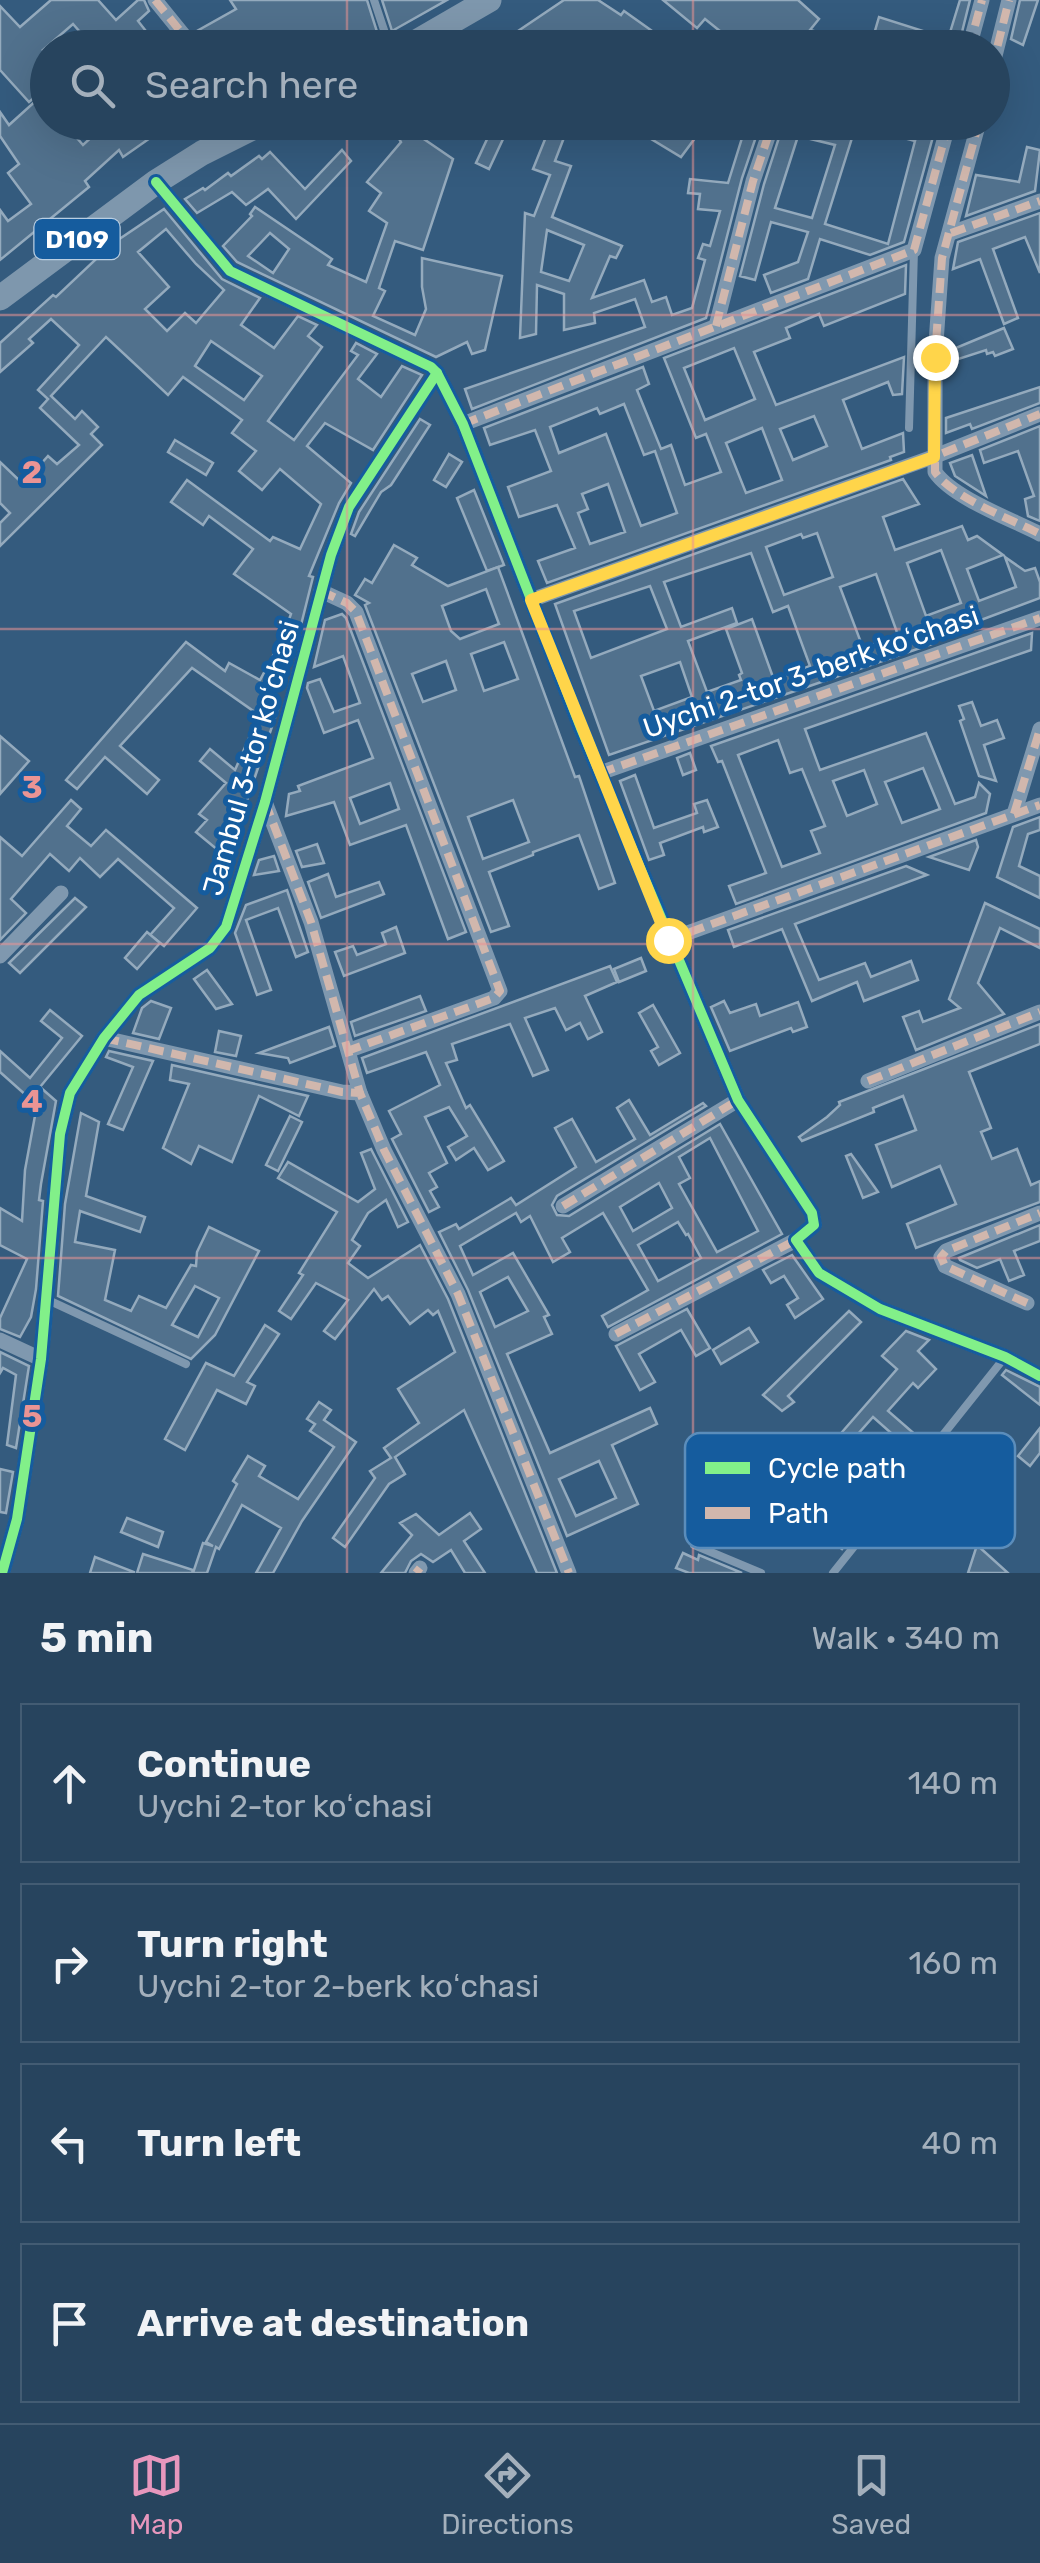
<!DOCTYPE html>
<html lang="en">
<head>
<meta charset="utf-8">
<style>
	body { margin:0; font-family:Rubik,sans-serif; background:#2f4b64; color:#f1f3f6 }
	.stop { position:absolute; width:30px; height:30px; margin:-22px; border:8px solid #ffd54a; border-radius:50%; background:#fff }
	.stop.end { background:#ffd54a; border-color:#fff; box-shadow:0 2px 10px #0008 }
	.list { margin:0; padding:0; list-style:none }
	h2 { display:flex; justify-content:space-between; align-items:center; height:130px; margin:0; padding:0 40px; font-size:42px }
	h2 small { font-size:32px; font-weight:400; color:#a4b0bc }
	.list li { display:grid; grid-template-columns:65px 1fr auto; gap:30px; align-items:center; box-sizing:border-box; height:160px; margin:0 20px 20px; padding:0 20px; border:2px solid #435c73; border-radius:0px }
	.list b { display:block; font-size:38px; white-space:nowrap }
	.list p { margin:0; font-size:32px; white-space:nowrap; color:#a4b0bc }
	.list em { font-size:32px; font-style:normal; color:#a4b0bc }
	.icon { flex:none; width:55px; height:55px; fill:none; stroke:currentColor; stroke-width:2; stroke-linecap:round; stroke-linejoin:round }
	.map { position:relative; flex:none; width:1040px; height:1573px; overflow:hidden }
	.search { position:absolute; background:#27445e; box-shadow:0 10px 40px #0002; left:30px; right:30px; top:30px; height:110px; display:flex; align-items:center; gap:25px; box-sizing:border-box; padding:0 35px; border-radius:55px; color:#a4b0bc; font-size:38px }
	.sheet { height:850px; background:#27445e }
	nav { display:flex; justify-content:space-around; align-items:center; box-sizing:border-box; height:140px; border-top:2px solid #435c73; background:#27445e; font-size:28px; color:#a4b0bc }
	nav a { display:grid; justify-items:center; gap:5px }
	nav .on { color:#e797bd }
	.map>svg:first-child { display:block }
</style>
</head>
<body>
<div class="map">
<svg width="1040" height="1573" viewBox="0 0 1040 1573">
	<rect width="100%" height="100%" fill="#345b7e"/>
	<g fill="#51718d" stroke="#94aabd" stroke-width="2.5" fill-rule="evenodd">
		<path d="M51,0H98L116,20L138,0H144L149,11L138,21L153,40L143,48H94L73,24L43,50L48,54V86L29,102L0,70V6L20,27Z"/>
		<path d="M230,0H367L379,38L357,48H255L248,32L221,48H207L197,31L236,9Z"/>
		<path d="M382,0H447L392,31Z"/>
		<path d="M564,0H598L621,15L624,11L676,48H493Z"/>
		<path d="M663,0H798L819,19L810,30L858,43L857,48H741L705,19L697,28Z"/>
		<path d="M960,0H970L958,48H870L879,17L948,39Z"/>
		<path d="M1020,0H1038L1023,45L1011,39Z"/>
		<path d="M40,97L48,106V122H63L83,145L108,122H173L123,157L119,150L85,181L89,187L0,260V210L8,221L31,204L8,173L19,164L0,136V112L9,125Z"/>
		<path d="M403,122H425L415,133L453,159L423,250L395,241L379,288L385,291L373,316L415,335L426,309L422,287V258L502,276L485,350L472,354L467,342L436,357L237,262L223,246L252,216L250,214L255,207L332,259L328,265L366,282L387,223L369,211L381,193L367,182L401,142L395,132ZM270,233L289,249L273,273L248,256Z"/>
		<path d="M495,122H511L489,169L476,163Z"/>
		<path d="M552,122H570L555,161L571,166L552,217L622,246L616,258L610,256L592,298L644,280L652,302L666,297L672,315L692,308L705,260L698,258L703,244L710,246L720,211L698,209L700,194L688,193L690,179L728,183L747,122H761L742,178L706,318L472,409L465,389L645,327L635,299L594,313L595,323L564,330V294L537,285L536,334L520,338L525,213L534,216L550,175L533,169ZM547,230L584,245L569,281L541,272Z"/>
		<path d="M623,122H707L681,157Z"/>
		<path d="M784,122H818L839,128L841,122H857L825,224L888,244L915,141L864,127V122H900L918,128L920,122H937L904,242L870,255L820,239L808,279L771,293L764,275L798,262L808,232L771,222L755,280L740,276L764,184ZM798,136L835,145L812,218L775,208Z"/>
		<path d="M1027,147L1040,150L1035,191L966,216L976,175L1019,182Z"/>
		<path d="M342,150L351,161L296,219L268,189L246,205L232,192L197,213L185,199L203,188L205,190L228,173L231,176L259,156L262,159L270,152L305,189Z"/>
		<path d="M164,209L222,279L260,298L241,325L274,348L298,316L317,325L308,336L322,347L268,421L294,440L358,355L351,351L356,343L377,354L358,379L381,397L402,366L422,375L373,450L325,423L307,446L351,483L339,503L309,576L313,577L300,629L266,701L278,709L237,830L219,851L196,832L207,820L199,814L226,783L200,761L210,749L235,770L259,715L192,668L120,746L159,780L147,794L105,757L77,789L66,780L186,642L225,671L229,663L260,680L281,641L291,614L234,574L253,549L209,516L203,525L171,502L187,480L270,541L273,537L300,549L321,504L280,469L262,490L239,471L256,451L232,433L242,420L183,377L168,395L106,337L51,396L75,419L82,411L98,427L91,434L102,445L0,546V523L10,513L0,503V462L23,484L48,456L57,464L79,445L40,408L48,399L38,390L79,345L51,319L29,339L33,343L0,372V343L53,295L56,297L112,244ZM166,229L196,264L224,290L196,323L185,313L167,331L145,309L169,287L138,252ZM211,341L262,376L244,400L195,366Z"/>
		<path d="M1040,213V273L1025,237L993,249L1018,318L1004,324L980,259L953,269L958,242Z"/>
		<path d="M906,265L905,294L824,326L819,314L786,328L790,338L754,352L776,405L904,357L902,394L893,395L888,382L843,400L862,449L903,433L904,452L890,457L891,460L547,583L538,561L575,548L557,505L519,517L508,487L551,471L535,430L490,445L484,428L643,367L649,384L637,390L661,449L671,445L685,485L721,472L706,434L696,438L664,358ZM734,348L755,399L705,420L684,368ZM624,404L644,455L655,451L677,513L641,526L606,434L559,453L550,427L597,408L600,414ZM814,416L827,446L793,460L780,429ZM762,428L782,480L746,493L726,443ZM608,484L625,532L590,544L578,513L588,509L582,494Z"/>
		<path d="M1004,328L1013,349L995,356L993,352L987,354L986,350L946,363L947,348H956Z"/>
		<path d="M1040,387V403L972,429L970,424L946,433V418Z"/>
		<path d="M420,419L430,425L391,485L381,492L355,536L351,534L359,512Z"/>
		<path d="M1040,426V521L1028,516L1025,499L1034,496L1018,451L984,463L980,450Z"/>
		<path d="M175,440L213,463L206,475L168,452Z"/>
		<path d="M449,454L462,462L446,487L434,480Z"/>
		<path d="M972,455L986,496L955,476L950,463Z"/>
		<path d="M903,479L919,504L883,517L895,550L962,526L968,540L977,536L1003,555L967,569L979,601L1016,587L1005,557L1025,571L1035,568L1040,582V598L930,639L932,644L609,755L555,604ZM817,533L833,577L784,595L766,547L801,534L803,538ZM941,550L961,603L926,616L907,563ZM751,553L773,612L788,606L810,666L774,680L752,619L726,629L742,673L739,675L741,680L707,692L688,641L737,623L732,608L681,627L664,582ZM876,574L898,635L863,648L840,587ZM650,586L667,629L591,658L574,611ZM680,662L692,697L654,711L641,676Z"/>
		<path d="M474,490L504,565L487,571L457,498Z"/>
		<path d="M394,545L417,558L412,565L448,586L498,567L575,777L579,776L615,883L599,889L579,835L533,852V855L489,872L509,926L491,932L365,605L369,603L355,595L365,579L372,583ZM486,589L499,624L460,639L451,631L442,606ZM504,642L518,679L484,691L471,654ZM446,661L456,690L423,702L412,674ZM513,800L529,842L483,859L468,817Z"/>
		<path d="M342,614L346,618L466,932L448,939L406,825L350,845L334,802L286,816L289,794L300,791L298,786L373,758L358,720L324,733L307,688L308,683L320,679L334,712L360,703L343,656L314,667L325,620ZM390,783L399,809L360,824L350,798Z"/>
		<path d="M1032,633L1031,650L805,729L820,770L926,733L955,804L975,797L979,783L990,794L986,813L736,904L729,886L766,873L722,761L718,762L711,746ZM778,740L790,773L802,769L825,826L811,831L820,853L782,867L738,755ZM923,768L940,809L902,823L885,782ZM864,770L877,804L847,816L833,781Z"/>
		<path d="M972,702L981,726L997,720L1004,738L984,745L996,781L979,776L960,721L964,719L959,706Z"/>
		<path d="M0,736L29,761L0,794Z"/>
		<path d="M690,753L696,770L683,775L677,758Z"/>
		<path d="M635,775L654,828L697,813L694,804L707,800L718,827L704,832L703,827L660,843L664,855L649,860L620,781Z"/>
		<path d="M71,800L81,809L67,826L91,846L106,830L197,908L164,946L150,935L174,908L118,859L100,877L80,858L69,871L50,854L11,899L26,913L0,940V837L22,856Z"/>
		<path d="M1040,817V830L1028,834L1019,866L1040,876V898L997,877L1013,827Z"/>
		<path d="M976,840L978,847L969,870L929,857Z"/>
		<path d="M317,844L324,863L302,867L296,851Z"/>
		<path d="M274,856L279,871L254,875L259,860Z"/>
		<path d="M906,866L927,875L795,924L819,980L865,963L871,977L911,961L918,980L864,1001L857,982L812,1001L782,929L734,947L728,930Z"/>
		<path d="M328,874L336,897L379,882L384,894L321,918L308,882Z"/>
		<path d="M287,890L308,952L296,957L278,908L246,920L271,990L257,995L235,933L246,905Z"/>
		<path d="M75,898L86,907L20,973L9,963Z"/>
		<path d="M985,903L1040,929V948L1000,928L978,983L1004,1014L916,1050L903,1017L919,1011L923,1022L960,1008L949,999Z"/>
		<path d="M396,927L405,953L344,976L335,952L353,946L357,955L386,944L382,933Z"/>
		<path d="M147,932L160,943L137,969L125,958Z"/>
		<path d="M641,958L646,971L619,982L614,969Z"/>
		<path d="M610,966L617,982L585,996L602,1032L588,1039L580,1023L566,1030L555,1008L525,1018L548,1070L533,1076L510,1024L452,1044L457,1060L446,1063L466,1108L470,1105L504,1161L488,1170L474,1148L456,1160L448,1147L467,1136L449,1107L425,1117L447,1163L429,1173L437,1187L430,1191L439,1207L429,1212L392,1139L401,1134L389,1111L440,1085L426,1052L367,1073L362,1058Z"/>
		<path d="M207,970L232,1004L216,1009L194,979Z"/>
		<path d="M420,996L426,1011L355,1036L351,1022Z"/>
		<path d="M151,1001L171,1008L159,1039L133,1033L142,1008Z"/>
		<path d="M724,1001L730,1013L756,1004L760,1016L798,1002L807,1027L793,1032L791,1028L730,1051L711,1007Z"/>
		<path d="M653,1005L680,1053L659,1065L651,1051L658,1047L639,1013Z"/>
		<path d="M50,1010L82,1036L40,1087L56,1101L41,1184L39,1200L43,1201L36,1289L31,1317L20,1337L0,1329V1318L27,1259L0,1245V1208L22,1221L25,1170L37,1105L0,1072V1051L30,1078L62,1038L41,1021Z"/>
		<path d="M1040,1024V1044L969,1072L991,1128L981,1132L992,1159L1017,1149L1031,1185L1040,1181V1202L916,1248L907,1224L956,1204L940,1166L892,1187L876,1145L916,1130L903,1096L873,1108L874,1112L802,1141L799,1137L827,1117L840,1105L839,1102Z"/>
		<path d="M329,1027L335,1046L290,1063L288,1058L259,1053Z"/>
		<path d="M219,1031L241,1036L236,1056L215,1052Z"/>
		<path d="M109,1051L153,1061L123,1130L108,1124L133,1067L106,1057Z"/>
		<path d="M172,1065L308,1096L299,1116L259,1096L232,1162L199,1146L191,1164L163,1148L189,1084L170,1080Z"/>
		<path d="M629,1100L650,1135L703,1103L706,1106L557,1196L552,1205L557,1215L569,1216L720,1124L782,1234L608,1327L602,1316L648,1290L603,1213L562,1238L570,1252L553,1262L530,1216L521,1222L516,1213L460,1246L473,1275L513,1253L549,1315L544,1317L552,1334L507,1354L550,1453L650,1408L657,1424L612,1445L638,1504L567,1536L468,1290L439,1232L456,1224L459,1229L511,1198L516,1205L576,1167L555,1128L572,1119L596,1162L635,1139L617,1108ZM710,1138L758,1231L717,1252L679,1184L690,1178L679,1157ZM659,1183L672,1208L633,1231L620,1207ZM678,1222L686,1235L688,1234L701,1258L658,1281L638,1245ZM508,1277L528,1311L495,1327L480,1292ZM599,1461L616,1498L576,1516L559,1479Z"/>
		<path d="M81,1113L99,1122L86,1196L145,1217L140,1232L80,1211L75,1242L115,1250L105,1300L131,1311L139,1296L166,1308L191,1265L196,1266L197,1252L209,1227L259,1251L215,1335L191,1359L58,1296L65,1204ZM195,1286L219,1298L198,1337L172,1325Z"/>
		<path d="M290,1116L302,1122L278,1171L266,1165Z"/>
		<path d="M371,1149L408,1222L398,1227L386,1200L368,1213L352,1240L360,1246L348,1263L368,1278L420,1245L448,1299L557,1573H537L464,1410L395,1457L405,1474L389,1484L345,1547L333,1538L375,1478L370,1471L391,1458L384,1448L419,1423L398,1389L455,1352L438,1311L433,1315L428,1310L410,1324L388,1296L382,1300L374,1289L335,1339L324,1331L348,1300L316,1283L291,1319L279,1311L303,1275L299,1273L337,1212L278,1178L288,1162L358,1202L375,1189L361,1153Z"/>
		<path d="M851,1154L878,1192L863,1198L846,1156Z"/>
		<path d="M1040,1225V1241L1014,1251L1024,1275L1009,1281L1000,1259L977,1268L960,1260L959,1258Z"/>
		<path d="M792,1255L823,1299L795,1318L787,1305L798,1298L784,1276L771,1283L763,1270Z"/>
		<path d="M687,1309L710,1348L696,1356L681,1330L639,1354L655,1382L640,1390L616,1346Z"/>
		<path d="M849,1311L861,1322L788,1396L794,1402L782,1411L763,1395Z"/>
		<path d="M265,1325L279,1334L247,1382L255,1386L246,1404L217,1390L185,1450L165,1439L206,1363L234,1376Z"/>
		<path d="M749,1328L758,1342L721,1364L713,1350Z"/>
		<path d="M906,1331L929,1340L918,1351L936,1369L918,1388L913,1383L888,1411L926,1444L842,1549L820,1533L827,1524L820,1521L826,1508L849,1518L864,1499L850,1486L858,1472L829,1447L897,1369L882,1356ZM873,1417L907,1447L884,1473L850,1443Z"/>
		<path d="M0,1352L29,1366L16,1448L7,1445L16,1375L3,1368L0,1373Z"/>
		<path d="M1006,1370L1040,1387V1405L1002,1375Z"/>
		<path d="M319,1402L331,1410L324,1420L356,1442L302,1521L273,1573H256L281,1528L242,1505L219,1549L216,1547L207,1573H193L203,1543L213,1546L206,1542L237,1484L233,1481L248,1456L265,1466L259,1476L298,1499L334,1447L310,1431L315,1424L307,1419Z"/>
		<path d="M1040,1428V1453L1030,1466L1018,1456Z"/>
		<path d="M0,1469L13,1472L6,1513L0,1512Z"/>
		<path d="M470,1513L481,1529L464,1541L485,1573H465L451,1550L433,1562L421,1554L411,1561L405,1573H381L412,1535L400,1523L416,1514L439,1535Z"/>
		<path d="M127,1518L163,1532L158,1547L121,1532Z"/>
		<path d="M977,1545L1008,1573H968Z"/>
		<path d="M683,1553L698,1560L699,1555L742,1573H689L676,1568Z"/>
		<path d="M143,1554L193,1570L192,1573H137Z"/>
		<path d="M95,1557L134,1572V1573H90Z"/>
	</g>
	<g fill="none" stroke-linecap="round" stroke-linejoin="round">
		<g stroke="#7f98af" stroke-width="8">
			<path d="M374,0L390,48"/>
			<path d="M909,428L914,250"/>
			<path d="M48,1300L186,1364"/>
			<path d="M694,1545L761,1573"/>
			<path d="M833,1573L1005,1357"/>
		</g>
		<g stroke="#7f98af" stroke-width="15">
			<path d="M155,0L194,48"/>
			<path d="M969,48L982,0"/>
			<path d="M992,68L1009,0"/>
			<path d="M979,122L942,258L935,357V472C953,498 1011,519 1040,534"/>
			<path d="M156,182L230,271L431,367L437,373L463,424L581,728L738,1100L812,1213L814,1225L796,1240L819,1273L880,1309L1005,1357L1040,1376"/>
			<path d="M951,233L1040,201"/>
			<path d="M716,326L753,181L773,122"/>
			<path d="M463,424L914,250L949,122"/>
			<path d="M321,591L347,603L356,612L500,991L494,998L350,1050"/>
			<path d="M531,600L933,457L1040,414"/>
			<path d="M600,773L1040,618"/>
			<path d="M265,802L311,922L360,1093"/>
			<path d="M1014,814L1040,729"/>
			<path d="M668,940L1040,805"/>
			<path d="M0,956L61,893"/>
			<path d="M104,1038L342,1092L360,1093L384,1150L458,1294L569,1573"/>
			<path d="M868,1081L1040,1012"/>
			<path d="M563,1206L738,1100"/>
			<path d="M1027,1303L945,1266L941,1257L946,1251L1040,1213"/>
			<path d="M616,1334L796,1240"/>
			<path d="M0,1340L41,1359"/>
			<path d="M2,1573L17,1519L41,1359L60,1134L70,1093L104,1038L139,995L210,948L226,927L265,802L331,555L349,507L437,373"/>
			<path d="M416,1573L420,1568"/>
		</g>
		<g stroke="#7e97ad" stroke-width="25">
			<path d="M406,48L489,0"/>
			<path d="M0,298L156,182L202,153L264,122"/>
		</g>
		<g stroke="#d1b7ad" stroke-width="8" stroke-dasharray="15 8" stroke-linecap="butt">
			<path d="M155,0L194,48"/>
			<path d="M969,48L982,0"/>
			<path d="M992,68L1009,0"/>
			<path d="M257,122L259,125"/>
			<path d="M979,122L942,258L935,357V472C953,498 1011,519 1040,534"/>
			<path d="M951,233L1040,201"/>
			<path d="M716,326L753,181L773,122"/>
			<path d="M463,424L914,250L949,122"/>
			<path d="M321,591L347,603L356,612L500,991L494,998L350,1050"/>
			<path d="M531,600L933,457L1040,414"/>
			<path d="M600,773L1040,618"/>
			<path d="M265,802L311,922L360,1093"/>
			<path d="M1014,814L1040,729"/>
			<path d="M668,940L1040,805"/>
			<path d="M104,1038L342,1092L360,1093L384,1150L458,1294L569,1573"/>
			<path d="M868,1081L1040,1012"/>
			<path d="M563,1206L738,1100"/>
			<path d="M1027,1303L945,1266L941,1257L946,1251L1040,1213"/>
			<path d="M616,1334L796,1240"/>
			<path d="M416,1573L420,1568"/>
		</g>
		<defs>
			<g id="cycleway">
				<path d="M156,182L230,271L431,367L437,373L463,424L581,728L738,1100L812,1213L814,1225L796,1240L819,1273L880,1309L1005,1357L1040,1376"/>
				<path d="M2,1573L17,1519L41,1359L60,1134L70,1093L104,1038L139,995L210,948L226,927L265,802L331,555L349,507L437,373"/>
			</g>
		</defs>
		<use href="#cycleway" stroke="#155c9e" stroke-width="16"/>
		<use href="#cycleway" stroke="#82f089" stroke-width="10"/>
	</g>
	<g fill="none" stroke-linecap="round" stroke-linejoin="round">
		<path stroke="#ffd54a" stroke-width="12" d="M668,940L531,600L934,457L935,357"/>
	</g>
	<path fill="none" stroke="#ea9494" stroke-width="2.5" stroke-opacity="0.55" d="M347,0V48M693,0V48M347,122V1573M693,122V1573M0,315H1040M0,629H1040M0,944H1040M0,1258H1040"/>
	<g text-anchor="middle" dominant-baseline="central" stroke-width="10" stroke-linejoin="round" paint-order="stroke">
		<rect fill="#155c9e" stroke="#b9cee2" stroke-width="2.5" x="34.5" y="219" width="85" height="40" rx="8"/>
		<g font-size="25" font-weight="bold" fill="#fff">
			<text x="77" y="239">D109</text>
		</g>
		<g font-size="28" fill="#fff" stroke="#155c9e">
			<text transform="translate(811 672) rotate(-19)">Uychi 2-tor 3-berk koʻchasi</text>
			<text transform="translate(251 758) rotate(-74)">Jambul 3-tor koʻchasi</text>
		</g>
	</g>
	<rect x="685" y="1433" width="330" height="115" rx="15" fill="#155c9e" stroke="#5b8dbb" stroke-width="2.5"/>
	<rect x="705" y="1462" width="45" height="12" fill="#82f089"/>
	<rect x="705" y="1507" width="45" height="12" fill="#d1b7ad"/>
	<g font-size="28" fill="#fff">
		<text x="768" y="1478">Cycle path</text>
		<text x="768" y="1523">Path</text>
	</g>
	<g font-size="32" text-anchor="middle" font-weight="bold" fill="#ea9494" stroke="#155c9e" stroke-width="10" stroke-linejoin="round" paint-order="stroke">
		<text x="32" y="483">2</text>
		<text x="32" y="798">3</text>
		<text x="32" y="1112">4</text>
		<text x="32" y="1427">5</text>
	</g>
</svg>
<div class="stop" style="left:668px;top:940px"></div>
<div class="stop end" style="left:935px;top:357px"></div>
<div class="search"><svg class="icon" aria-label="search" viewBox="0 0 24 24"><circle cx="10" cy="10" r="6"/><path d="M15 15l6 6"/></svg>Search here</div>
</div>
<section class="sheet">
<h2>5 min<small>Walk · 340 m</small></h2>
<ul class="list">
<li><svg class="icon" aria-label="ahead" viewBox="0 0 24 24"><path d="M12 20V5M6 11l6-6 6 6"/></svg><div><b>Continue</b><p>Uychi 2-tor koʻchasi</p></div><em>140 m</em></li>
<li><svg class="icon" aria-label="right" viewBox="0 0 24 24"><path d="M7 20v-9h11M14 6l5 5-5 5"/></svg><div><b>Turn right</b><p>Uychi 2-tor 2-berk koʻchasi</p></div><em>160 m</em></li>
<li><svg class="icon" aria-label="left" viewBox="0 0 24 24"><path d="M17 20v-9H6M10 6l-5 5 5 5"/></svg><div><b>Turn left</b></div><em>40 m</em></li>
<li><svg class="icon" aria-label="arrive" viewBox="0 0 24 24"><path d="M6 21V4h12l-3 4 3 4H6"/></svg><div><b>Arrive at destination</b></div></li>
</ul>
</section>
<nav>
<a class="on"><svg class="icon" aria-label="map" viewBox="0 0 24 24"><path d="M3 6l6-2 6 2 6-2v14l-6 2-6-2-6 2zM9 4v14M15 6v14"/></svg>Map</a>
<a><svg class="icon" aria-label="directions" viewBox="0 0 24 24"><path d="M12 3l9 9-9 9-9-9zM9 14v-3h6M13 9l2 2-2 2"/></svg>Directions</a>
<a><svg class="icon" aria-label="saved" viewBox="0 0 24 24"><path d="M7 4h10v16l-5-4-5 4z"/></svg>Saved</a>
</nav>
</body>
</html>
